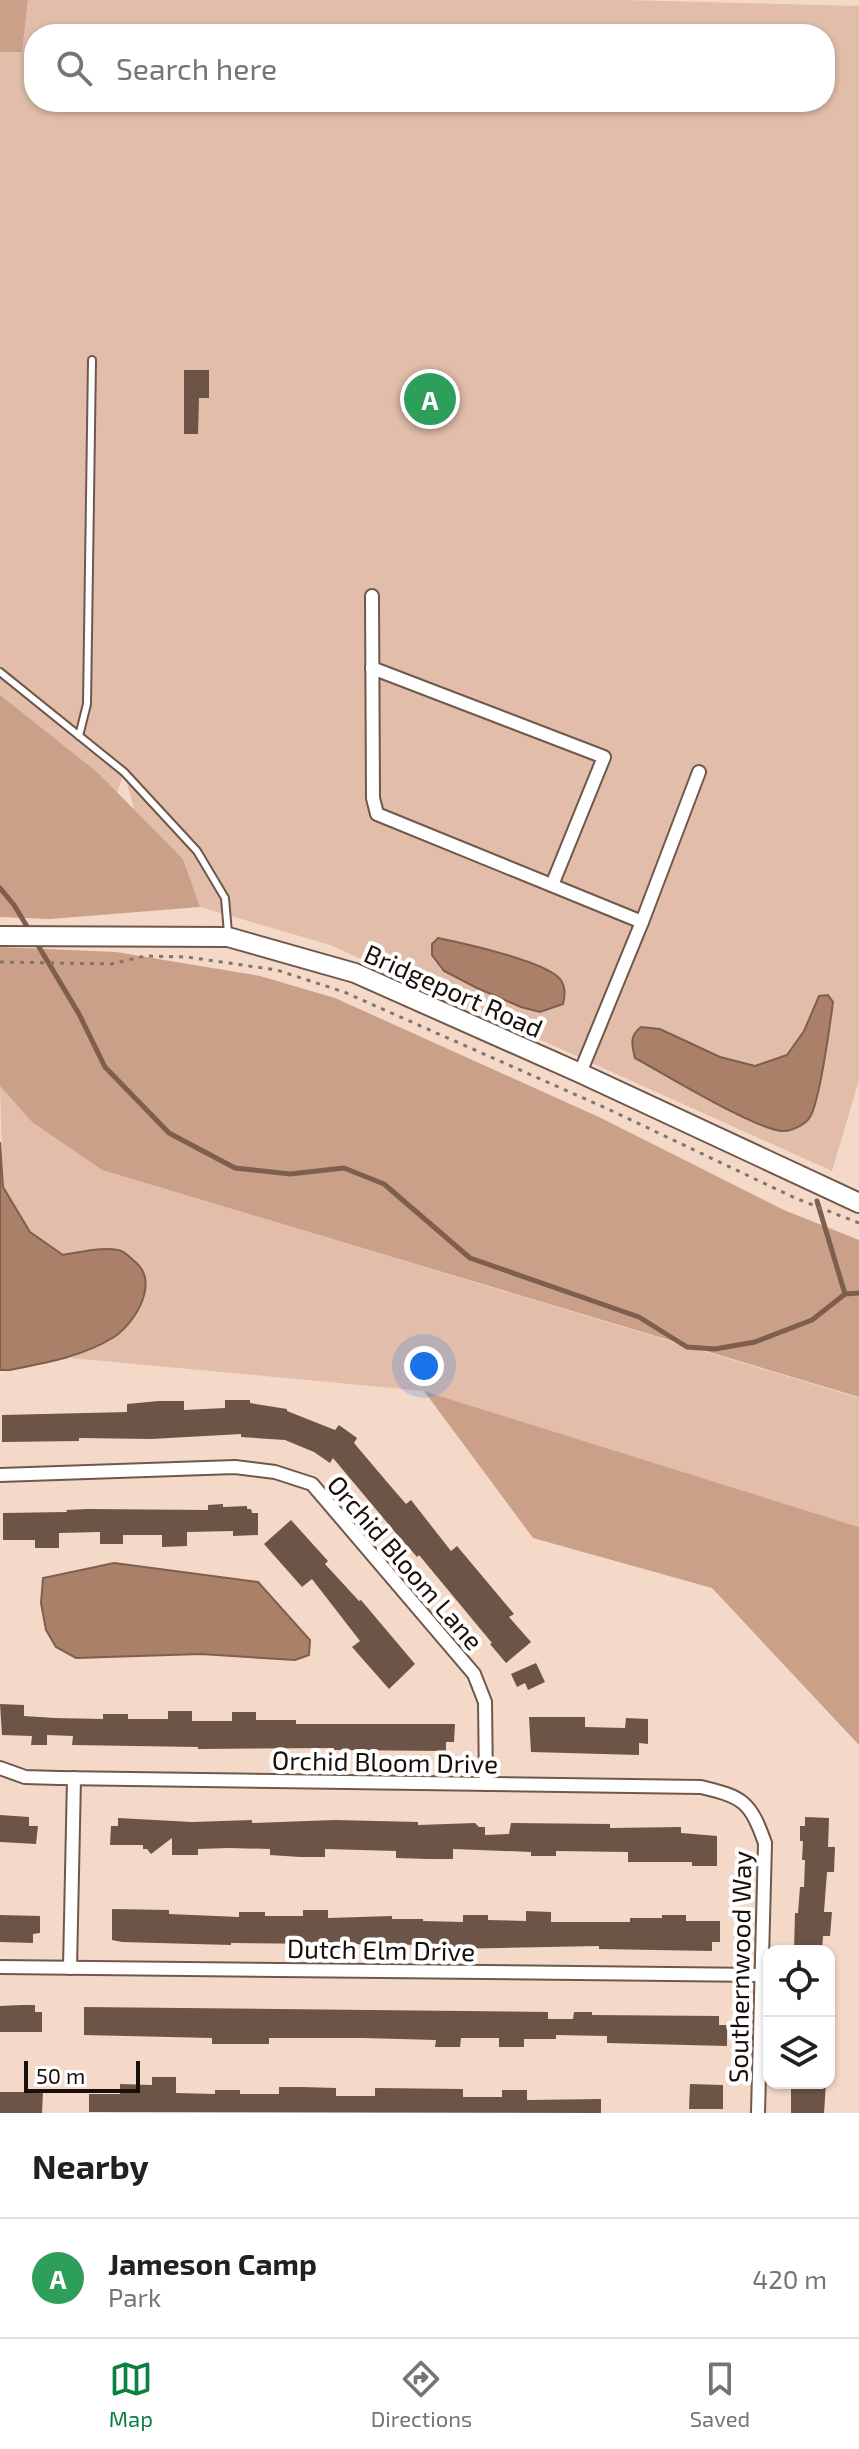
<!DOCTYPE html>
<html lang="en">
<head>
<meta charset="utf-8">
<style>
	body { margin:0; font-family:"Exo 2",sans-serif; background:#f2f2f2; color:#202124 }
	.controls { position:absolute; right:24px; bottom:24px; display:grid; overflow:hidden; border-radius:16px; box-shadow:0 2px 6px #0004 }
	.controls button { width:72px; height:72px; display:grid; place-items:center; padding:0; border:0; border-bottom:2px solid #e0e0e0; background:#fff; color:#202124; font:40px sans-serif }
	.scale { position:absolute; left:24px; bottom:20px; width:116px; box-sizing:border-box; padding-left:8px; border:4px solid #180f0a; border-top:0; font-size:22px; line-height:28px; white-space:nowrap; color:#180f0a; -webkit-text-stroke:6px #fff; paint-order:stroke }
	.you { position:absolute; left:424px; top:1366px; width:28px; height:28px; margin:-20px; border:6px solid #fff; border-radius:50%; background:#1a73e8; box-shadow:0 0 0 12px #1a73e833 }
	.badge { display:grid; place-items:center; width:52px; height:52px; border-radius:50%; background:#0b8043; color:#fff; font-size:26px; font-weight:700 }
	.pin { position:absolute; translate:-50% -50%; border:4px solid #fff; box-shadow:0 2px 8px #0006 }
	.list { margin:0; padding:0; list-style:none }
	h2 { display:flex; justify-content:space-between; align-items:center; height:104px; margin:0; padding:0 32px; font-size:34px }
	h2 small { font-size:26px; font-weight:400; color:#757577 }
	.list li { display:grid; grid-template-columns:52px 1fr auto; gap:24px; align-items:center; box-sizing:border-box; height:120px; padding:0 32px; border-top:2px solid #e0e0e0 }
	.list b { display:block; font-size:30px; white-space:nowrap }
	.list p { margin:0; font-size:26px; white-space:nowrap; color:#757577 }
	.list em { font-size:26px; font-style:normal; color:#757577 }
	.icon { flex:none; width:44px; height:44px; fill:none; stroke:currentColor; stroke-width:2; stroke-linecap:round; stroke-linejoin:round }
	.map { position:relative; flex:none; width:859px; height:2113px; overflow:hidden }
	.search { position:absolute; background:#fff; box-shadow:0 2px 6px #0004; left:24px; right:24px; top:24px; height:88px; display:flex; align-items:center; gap:20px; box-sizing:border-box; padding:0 28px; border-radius:32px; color:#757577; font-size:30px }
	.sheet { height:224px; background:#fff }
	nav { display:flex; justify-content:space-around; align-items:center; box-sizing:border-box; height:112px; border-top:2px solid #e0e0e0; background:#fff; font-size:22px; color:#757577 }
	nav a { display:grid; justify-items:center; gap:4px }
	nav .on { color:#0b8043 }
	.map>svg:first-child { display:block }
</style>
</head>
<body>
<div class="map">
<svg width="859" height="2113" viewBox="0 0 859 2113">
	<rect width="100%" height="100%" fill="#f4d9c9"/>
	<g fill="#e1bdaa" fill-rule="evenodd">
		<path d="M28,0H623L859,6V1080L832,1171L330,945L200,907L183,859L135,812L124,773L117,793L97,772L0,696V52L22,51ZM34,34H825V102H34Z"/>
		<path d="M0,1086L32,1122L102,1170L859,1398V1527L424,1391L71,1358L116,1336L63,1255L30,1232L3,1187Z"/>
	</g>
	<g fill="#cba088">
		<path d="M0,0H28L22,52H0Z"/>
		<path d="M0,695L97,772L183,859L200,907L50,919L0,917Z"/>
		<path d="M0,947L116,952L260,976L335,998L601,1118L784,1210L859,1240V1397L102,1170L32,1122L0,1086Z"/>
		<path d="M424,1391L859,1527V1745L712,1588L533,1538Z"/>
	</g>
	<g fill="#aa8069" stroke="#7e5e4c" stroke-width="2">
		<path d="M438,938C462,943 545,961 560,979C566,987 565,995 563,1004L540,1012L521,1007L477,988L444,971L432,955V944Z"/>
		<path d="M828,995L833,1002C830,1024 820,1101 810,1117C806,1124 792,1131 784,1131C759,1132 663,1073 635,1058C632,1045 629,1036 641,1027L660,1029L720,1057L755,1066L787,1055L804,1031L819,996Z"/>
		<path d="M0,1142L3,1187L30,1232L63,1255C80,1252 101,1247 118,1250C124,1251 129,1256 133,1260C161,1281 136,1322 114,1337C82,1357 45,1363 9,1370H0Z"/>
		<path d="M114,1563L258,1582L310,1640L309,1655L295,1660L201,1654L76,1658L56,1647L46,1630L41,1603L43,1578Z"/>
	</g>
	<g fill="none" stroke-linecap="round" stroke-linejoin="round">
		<g stroke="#7e5e4c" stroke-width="5">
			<path d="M0,888L14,905L31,933"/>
			<path d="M36,942L79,1014L105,1067L169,1133L235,1168L290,1174L344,1168L384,1184L470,1258L639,1317L687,1347L715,1349L755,1342L812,1320L845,1294L859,1293"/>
			<path d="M817,1201L845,1294"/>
		</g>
	</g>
	<g fill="#6c5447">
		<path d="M184,370H209V398H199L198,434H184Z"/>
		<path d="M225,1400H250V1403L287,1409V1411L335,1430L339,1425L357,1438L354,1443L387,1482L406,1504L411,1500L451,1551L457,1546L514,1614L509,1617L531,1642L506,1663L490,1644L492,1643L419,1555L417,1557L395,1532L333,1458L330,1463L314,1452L285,1440L241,1437V1434L151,1439L79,1438V1441L2,1442V1415L127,1412V1404L159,1401H184V1410L225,1408Z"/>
		<path d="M223,1504V1507L247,1506V1509H251L252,1513H258V1535L233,1536V1531L187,1532V1546L162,1547V1535H123V1544H100V1532L59,1533V1548H35V1540H3V1513L67,1512L66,1510L88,1509L208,1510V1505Z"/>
		<path d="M291,1520L328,1561L325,1564L359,1601L361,1600L415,1664L389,1689L352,1647L360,1641L312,1579L302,1587L264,1544Z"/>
		<path d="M536,1663L545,1682L528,1690L525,1683L517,1687L511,1674Z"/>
		<path d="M0,1704L24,1705V1716L55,1718L103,1719V1714H128V1719H168V1711H192V1721H232V1712H256V1720H296V1724H455L454,1742H446V1751L334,1750V1748L198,1749V1747L72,1745L73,1736L47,1735V1745H31L32,1736L2,1735Z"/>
		<path d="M529,1717H585V1727L625,1728L626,1718L648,1719V1744L639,1743V1755L531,1752Z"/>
		<path d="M0,1815L29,1817V1826H38L36,1844L0,1842Z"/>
		<path d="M805,1817L829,1818L828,1847H835L834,1872H827L824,1912H832L830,1936H823L822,1951H794L795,1913H798L800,1887H804L805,1860H802L803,1841H800V1826H805Z"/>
		<path d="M118,1818L192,1822L252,1820V1823L334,1820L418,1822V1825L475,1823L479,1827H485V1835L509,1834L511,1823L610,1824V1828L681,1827V1833L717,1836V1866H692V1862H628V1852L556,1851V1856H531V1852L453,1849V1859H429L396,1858V1851L325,1849V1857H300L270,1855V1849L228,1848L198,1849V1855H172V1838L151,1854L147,1849H143V1845H110L111,1826H118Z"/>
		<path d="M112,1909L169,1910V1914L239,1917V1912H265V1916H303V1910H328V1918L392,1916V1919H423V1921L463,1922V1915H488V1920L526,1921V1911L551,1912V1922H630V1918H662V1915H686V1921H720V1942H712V1951L599,1949V1946L446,1949H432V1945L231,1943V1945L122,1942L112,1940Z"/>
		<path d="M0,1915L40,1916V1933L33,1934V1943L0,1942Z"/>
		<path d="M21,2005H35V2012H42V2032H0V2006Z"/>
		<path d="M84,2007L548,2012V2019H573L574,2012H592V2015L719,2016V2025H727V2046L607,2043V2036L556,2035V2039H524V2047H499V2038H461L460,2047H435L436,2040L363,2038H269V2044H212V2038L84,2035Z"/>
		<path d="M152,2077H176V2093L215,2094V2090H240V2094H279V2087H302L336,2088V2096H375V2088L463,2089V2097H502V2090H527V2100L601,2099V2113L89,2112V2094H120V2084L152,2085Z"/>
		<path d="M791,2083H826L824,2113H791Z"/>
		<path d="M690,2084L723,2085V2109H689Z"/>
		<path d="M0,2092H43L42,2113H0Z"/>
	</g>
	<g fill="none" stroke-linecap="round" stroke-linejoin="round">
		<defs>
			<g id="lane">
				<path d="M0,672L124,772L197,851L225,898L228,933"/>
				<path d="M79,736L87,704L92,360"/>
			</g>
			<g id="street">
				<path d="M372,596L373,798L377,814L642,922"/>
				<path d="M372,668L604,757L552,885"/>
				<path d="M580,1073L642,922L699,772"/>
				<path d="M0,1475L235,1467L275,1472L312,1484L474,1674L485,1702L486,1784"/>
				<path d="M0,1768L25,1777L59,1778L701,1787C743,1797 750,1801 765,1843L758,2113"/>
				<path d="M0,1967L762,1975"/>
				<path d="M70,1968L74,1778"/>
			</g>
			<path id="secondary" d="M0,936L228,937L355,973L580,1073L859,1203"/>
		</defs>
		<use href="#lane" stroke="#6f584b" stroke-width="10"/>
		<use href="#street" stroke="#6f584b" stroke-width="16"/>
		<use href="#secondary" stroke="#6f584b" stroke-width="22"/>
		<path stroke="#857368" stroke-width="3" stroke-dasharray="4 6" stroke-linecap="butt" d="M0,962L111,964L145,956L187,957L277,970L344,992L608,1109L795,1198L859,1223"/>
		<use href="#lane" stroke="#fff" stroke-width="6"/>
		<use href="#street" stroke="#fff" stroke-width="12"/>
		<use href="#secondary" stroke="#fff" stroke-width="18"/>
	</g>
	<g text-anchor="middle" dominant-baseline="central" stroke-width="8" stroke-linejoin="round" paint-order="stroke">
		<g font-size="26" fill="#180f0a" stroke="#fff">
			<text transform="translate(454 990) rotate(24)">Bridgeport Road</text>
			<text transform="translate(406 1562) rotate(49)">Orchid Bloom Lane</text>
			<text transform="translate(385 1761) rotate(1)">Orchid Bloom Drive</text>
			<text transform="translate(381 1949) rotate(1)">Dutch Elm Drive</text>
			<text transform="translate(739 1967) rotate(-89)">Southernwood Way</text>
		</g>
	</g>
</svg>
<div class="controls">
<button><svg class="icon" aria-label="locate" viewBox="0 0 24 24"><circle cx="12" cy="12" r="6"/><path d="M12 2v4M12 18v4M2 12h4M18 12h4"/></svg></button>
<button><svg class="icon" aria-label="layers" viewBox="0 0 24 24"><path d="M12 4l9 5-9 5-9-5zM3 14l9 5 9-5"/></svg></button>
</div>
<div class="scale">50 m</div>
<div class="you"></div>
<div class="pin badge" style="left:430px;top:399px;background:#2e9e5b">A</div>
<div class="search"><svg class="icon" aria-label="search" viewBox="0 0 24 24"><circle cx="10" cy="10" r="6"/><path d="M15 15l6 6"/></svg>Search here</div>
</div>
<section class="sheet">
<h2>Nearby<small></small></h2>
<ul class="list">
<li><span class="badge" style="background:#2e9e5b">A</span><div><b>Jameson Camp</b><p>Park</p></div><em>420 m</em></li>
</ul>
</section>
<nav>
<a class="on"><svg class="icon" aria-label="map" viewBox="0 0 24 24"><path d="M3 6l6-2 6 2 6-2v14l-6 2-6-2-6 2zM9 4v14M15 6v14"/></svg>Map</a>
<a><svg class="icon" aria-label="directions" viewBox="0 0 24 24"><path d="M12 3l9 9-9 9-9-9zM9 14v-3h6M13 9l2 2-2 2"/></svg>Directions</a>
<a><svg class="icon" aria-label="saved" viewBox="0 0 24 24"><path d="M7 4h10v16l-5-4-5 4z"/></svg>Saved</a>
</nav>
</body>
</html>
